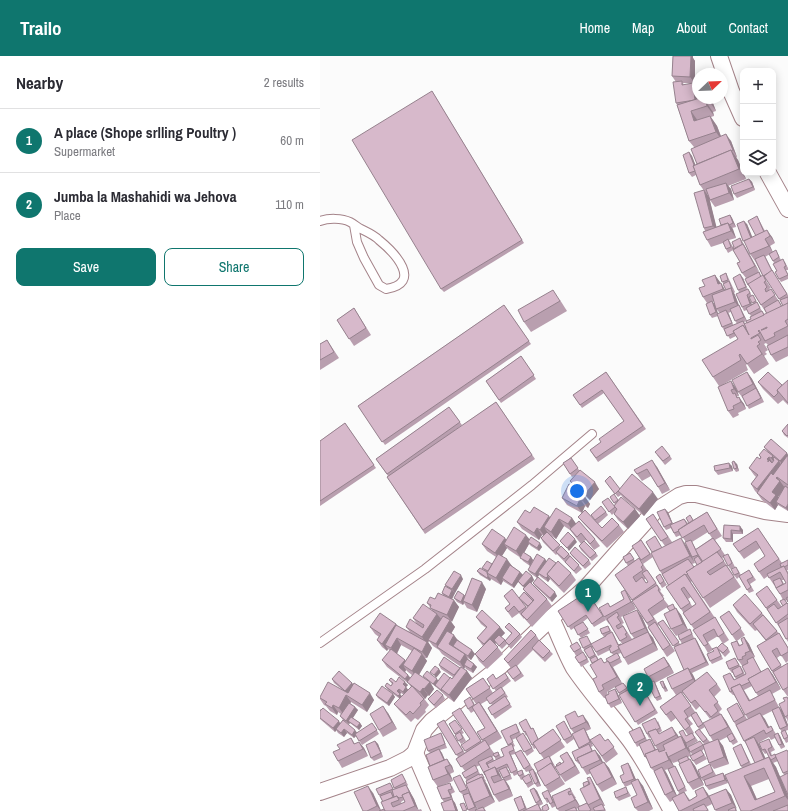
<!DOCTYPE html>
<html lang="en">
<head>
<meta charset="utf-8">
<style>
	body { margin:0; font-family:"Archivo Narrow",sans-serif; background:#f2f2f3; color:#2b2b33 }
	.controls { position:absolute; right:12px; top:12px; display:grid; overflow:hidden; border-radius:8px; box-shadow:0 2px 10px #0003 }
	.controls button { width:36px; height:36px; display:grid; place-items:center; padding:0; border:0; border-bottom:1px solid #e1e1e2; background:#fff; color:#2b2b33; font:20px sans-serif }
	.compass { position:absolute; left:372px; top:12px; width:36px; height:36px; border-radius:50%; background:#fff; box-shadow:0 2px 10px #0003; rotate:67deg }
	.you { position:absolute; left:257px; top:435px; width:14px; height:14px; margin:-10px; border:3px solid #fff; border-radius:50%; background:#1a73e8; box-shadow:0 0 0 6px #1a73e833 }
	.badge { display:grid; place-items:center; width:26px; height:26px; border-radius:50%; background:#0f766e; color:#fff; font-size:13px; font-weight:700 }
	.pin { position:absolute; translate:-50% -33px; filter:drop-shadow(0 1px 2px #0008) }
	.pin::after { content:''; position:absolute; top:21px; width:14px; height:12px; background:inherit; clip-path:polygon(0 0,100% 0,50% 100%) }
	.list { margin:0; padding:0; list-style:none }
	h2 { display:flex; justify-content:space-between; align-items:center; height:52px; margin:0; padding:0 16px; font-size:17px }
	h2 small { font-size:13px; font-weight:400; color:#7c7c81 }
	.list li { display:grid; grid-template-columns:26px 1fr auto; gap:12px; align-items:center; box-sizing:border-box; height:64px; padding:0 16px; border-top:1px solid #e1e1e2 }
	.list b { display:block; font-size:15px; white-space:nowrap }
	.list p { margin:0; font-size:13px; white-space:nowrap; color:#7c7c81 }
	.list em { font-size:13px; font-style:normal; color:#7c7c81 }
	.actions { display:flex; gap:8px; padding:12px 16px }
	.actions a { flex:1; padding:9px 0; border:1px solid #0f766e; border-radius:8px; text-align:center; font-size:14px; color:#0f766e }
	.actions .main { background:#0f766e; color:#fff }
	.icon { flex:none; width:22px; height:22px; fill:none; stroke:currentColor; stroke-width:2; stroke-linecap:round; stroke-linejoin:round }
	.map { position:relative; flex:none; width:468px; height:755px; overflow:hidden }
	header { display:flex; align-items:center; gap:24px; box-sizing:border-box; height:56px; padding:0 20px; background:#0f766e; color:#fff }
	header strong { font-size:19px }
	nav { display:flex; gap:22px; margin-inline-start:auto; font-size:14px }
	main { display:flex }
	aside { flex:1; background:#fff }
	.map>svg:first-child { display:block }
</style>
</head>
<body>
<header>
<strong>Trailo</strong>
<nav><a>Home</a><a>Map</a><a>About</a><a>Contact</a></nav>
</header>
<main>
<aside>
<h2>Nearby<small>2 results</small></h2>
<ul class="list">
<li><span class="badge">1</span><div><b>A place (Shope srlling Poultry )</b><p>Supermarket</p></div><em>60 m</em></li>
<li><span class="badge">2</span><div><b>Jumba la Mashahidi wa Jehova</b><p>Place</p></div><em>110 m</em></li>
</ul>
<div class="actions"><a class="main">Save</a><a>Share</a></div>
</aside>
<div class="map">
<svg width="468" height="755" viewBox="0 0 468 755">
	<rect width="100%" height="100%" fill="#fbfbfb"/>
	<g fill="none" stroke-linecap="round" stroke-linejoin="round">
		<defs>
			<g id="service">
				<path d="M0,165C8,162 22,162 30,166C34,168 37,171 41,173C47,176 54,179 59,184C75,197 103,227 66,233L59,229L44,202L37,186L34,169"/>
				<path d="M0,587L105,513L212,429L272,378"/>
			</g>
			<g id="minor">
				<path d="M399,0L411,35L423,62"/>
				<path d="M448,117L468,153"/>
				<path d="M231,562C239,578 245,596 254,612C271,637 292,660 310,684C326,706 339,731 352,755"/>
				<path d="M95,697L120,755"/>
				<path d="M0,736L70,712L88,703L95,697L104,674L112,665L174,616L231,562L266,532L297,497L334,456L359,440L366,438H376L445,455L468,458"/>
			</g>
		</defs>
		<use href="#service" stroke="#a48389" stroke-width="10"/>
		<use href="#minor" stroke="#a48389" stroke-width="18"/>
		<use href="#service" stroke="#fff" stroke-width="8"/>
		<use href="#minor" stroke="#fff" stroke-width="16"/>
	</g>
	<g fill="#b99faf" fill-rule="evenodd">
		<path d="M353,0H373V2L375,5V27H363L364,29L378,34L379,42H391L396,55L393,56L394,60L391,61L397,70L401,80L411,85L417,101L416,102L418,104L426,123L408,130L411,133L414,144L395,151L390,144L388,138L387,139L380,129L376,119L372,121L369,117V96L372,100L375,109L377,108L374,91L369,85L357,49L356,47V26L352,20Z"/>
		<path d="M112,35L204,187L124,236L121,233Z"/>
		<path d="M429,123L432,126L435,134L417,142L414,138Z"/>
		<path d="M384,134L389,141L396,171L401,169L410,159L412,162L416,171L412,172L416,182L409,184L413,191H414L420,182L441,220H443L435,205L430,198L427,168L432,182L436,180L437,160L445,175L452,181L455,187L450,190L453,196L458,198L461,204L465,206L468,212V214H466L468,218V223L461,226L459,223L454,207L450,198L445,201L452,215L468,239V300L456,306L451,299L448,289L446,287L444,288L448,294L445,296L447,298L444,300L449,308L434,318L427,308L426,309L428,314L404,328L416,332L419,340H417L424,348L426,353L418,357L419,359L413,362L408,355L399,330L393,321L418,283L416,280L410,283L405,275L402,271L398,260L392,262L390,259L387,247L383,241L385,230L395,219L400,227L405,234H406L400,220L406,217L408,221L415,236L414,237L415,239L419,249L427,265L424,266L426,268L431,263V260L427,254L424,255L422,251L419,236L418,234L423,222L427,233L430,236L432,240L435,243L442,255L445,259L447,258L428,229L426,222L422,217L420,206L413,194L408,197L403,187L391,191L387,184L385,175L384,172ZM446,222L461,246L463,250H462L451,233L450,234L449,233L451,232L445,223ZM429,242H430L433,248L432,249ZM394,245L396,253L400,257L398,258L395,249L392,246ZM411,256L417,268L413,269L408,257Z"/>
		<path d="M240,244L247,255L211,276L204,266Z"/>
		<path d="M184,249L211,288L65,389L38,350Z"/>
		<path d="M34,252L51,279L34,290L17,264Z"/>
		<path d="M7,284L19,302L0,314V288Z"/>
		<path d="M201,300L216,323L181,347L166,325Z"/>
		<path d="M286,316L326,373L278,406L270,394L281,386L304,365L284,337L262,352L253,339Z"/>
		<path d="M427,316L432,323L444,346L429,353L423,342L418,336Z"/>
		<path d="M468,324V349L463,344L458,348L443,333L438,326L462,329Z"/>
		<path d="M176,346L215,403L105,478L67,421L68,420L56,403L129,351L142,369L130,378Z"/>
		<path d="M25,367L56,412L0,450V385Z"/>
		<path d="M468,368V382L464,379L462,375Z"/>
		<path d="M444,391L467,397L468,399V455L458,449L455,454L442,444L437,437L435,435L431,428L436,421L434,419L429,412L440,403V401L439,399L448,396ZM463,434L459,442L458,441Z"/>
		<path d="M337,399L350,400L352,403L345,409Z"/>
		<path d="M251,402L259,414L279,433L270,444L263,438L270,448L268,452L265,450L262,457L247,449L242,442L254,431L250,425L255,419L252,421L243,407Z"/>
		<path d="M417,408L419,415L416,416L414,413Z"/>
		<path d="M412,410L413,415L398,419L395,415Z"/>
		<path d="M337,411L350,434L342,438L338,431L331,420L322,425L314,414Z"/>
		<path d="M287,428L300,433L338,443L324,460L303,442L301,439L298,441Z"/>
		<path d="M290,441L299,444L315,453L320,460L308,473L298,464L294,458V457L292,459L282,446L294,450L295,448Z"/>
		<path d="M286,456L288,459L278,468L282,472L299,469L304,476L287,492L263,467L258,461L275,465L271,459Z"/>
		<path d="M348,456L353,468L364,463L368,467L387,456L402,480L395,484L405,499L410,501L415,511L410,513L404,501L402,502L421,531L390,552L372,525L371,526L399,568L409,584L403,588L398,580L388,586L393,594L388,597L384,590L374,573L363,557V556L346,531L349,530L340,515L342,492L345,490L326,463L333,458L352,486L366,489L375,507L372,508L374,511L377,509L372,501L366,486L361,479L356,481L351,472L346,474L344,471ZM388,476L392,482L376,493L372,486ZM371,541L376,548L372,550L368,543Z"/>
		<path d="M210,457L230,461L252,462L256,468L275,483L280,490L274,494L266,484L264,485L276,497L278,500L272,505L261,494L259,490L261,488L250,474L244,470L236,483L228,478L240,491L249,498L262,513L256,518L237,498L236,499L223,486L221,482L224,480L222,479L219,484L202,473L197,466Z"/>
		<path d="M404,469L423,474V478H413V486H406L403,482Z"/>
		<path d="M438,472L462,507L468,504V514H467L468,516V546L467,544L465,545L468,548V586L460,572L436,538L447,530L462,551L463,550V544L460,538L454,528V529L448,520L444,523L439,516L445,500L440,492L424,503L413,488ZM462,524H464L466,527L464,528Z"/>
		<path d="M187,484H210L222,491L219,495L211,490L209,488L204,497L211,501L213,504L225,503L227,506L236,507L251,517L256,524L244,537L230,523L228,526L221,521L219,519L217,522L237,540L232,546L215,530L213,527L217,522L210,517L208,514L210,510L203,505L201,502L189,494L187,492L182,500L192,510L200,516L203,519L212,520L214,524L211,527L227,543L232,550L212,571L204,562V563L199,557L192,562L185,552L190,548L184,540L192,533L206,552L207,551L199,542L213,546V545L208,540L203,533L204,532L198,526L194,532L183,525L181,529L171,523L170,525L160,519L157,515L164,514L162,512L172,508L176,501L167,495L162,488Z"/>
		<path d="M321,484L333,501L323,508L312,490Z"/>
		<path d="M250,497L269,504L271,508L265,513L252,500Z"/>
		<path d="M310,497L315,505L319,502L327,514L341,534L340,535L344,540L342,541L349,550L333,560L339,569L338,570L355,595L347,601L328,571H329L312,545H313L295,519L308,510L303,501ZM326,522L328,526L326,527L324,524Z"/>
		<path d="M418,514L421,519L429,514L436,524L430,528L434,535L429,537L419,521L417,523L414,519Z"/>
		<path d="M340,518L347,529L342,532L336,521Z"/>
		<path d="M143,523L135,537L134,536L135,537L132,543L139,551L131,566L135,571L131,578L138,584L155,598L163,590L157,582L166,572L161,568L156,561L185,577L181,581L185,585L192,578L185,571L200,578L202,581L191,593L187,588L182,593L176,587L175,588L183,598L167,613L159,605L155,598L151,604L146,601L149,604L154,608L157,611L153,617L146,613L145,611L144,613L122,598L119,594L113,590L109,585L108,586L112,592L107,602H105L107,605L99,619L110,626L114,633L109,640L108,639L105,643L102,640L109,649L105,654L106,656L98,664L95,662L91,666L79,654L74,648L80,643L68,634L65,630H71L72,628L69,624L88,629L86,631L88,634L91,631L89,628L67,611L62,604L70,595L68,593L67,595L62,591L57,584L59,581L55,578L50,571L76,568L77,570L90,576L86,571L97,568L93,562L112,554L107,547L123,539L122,537L127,531L125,529ZM81,589L92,595L86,605L77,598ZM86,614L88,616L92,619L91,622L85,616ZM81,637L84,639L82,640L80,638Z"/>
		<path d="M166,533L157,556L147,552L144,547L143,549L137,546L134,542L144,539H145Z"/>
		<path d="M305,534L309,541L316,553L301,561L304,567L302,568L312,583L314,582L311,578L317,554L322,561L329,577L333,582L338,594L308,609L304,602L301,597L298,598L302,606L293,611L302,627L306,630L308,634L320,627L338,657L318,669L295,631L287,636L288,639L295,633L297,636L302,647L291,652L285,642H284L279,636L277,621L272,607L263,592L269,584L273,592H272L279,604L285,607L293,599L290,594L278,600L276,596L284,581L282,578L288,570L294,579L299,589L302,588L290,567L289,568L284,561L290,551L304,543Z"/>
		<path d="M267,536L286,564L274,571L268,562L259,569L266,570L270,577L261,582L254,572L251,574L238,555Z"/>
		<path d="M413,549L442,557L457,575L468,591V605L466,607L461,599L457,602L462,611L468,607V641L463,634L437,590L446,585L437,574L435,575L417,556Z"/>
		<path d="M356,553L361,559L368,574L372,577L374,582L377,585L389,609L372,617L376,625L397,628L401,634L394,641L402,653L399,656L406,665L418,686L413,689L407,681L399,685L403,690L409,708L394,713L389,707L384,693L382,695L387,703L376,709L370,700L368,701L375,710L384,729L373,734L368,727L359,705L353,707L351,704L354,710H355L357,713L367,735L364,736L370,744L377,740L383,731L390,742L406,733L411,739L417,755H396L392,748L386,751L389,755H359L353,744L350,746L345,739L334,715L331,712L328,704L325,701L320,689L317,691L315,687L320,671L322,674L327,684L330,683L336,693H337L331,681L329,682L327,678L338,665L342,675L339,677V678H357L359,681L361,680L365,686L367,680L368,679L356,662L351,666L340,651L356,639L352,633L364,614L355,591L338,567L343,564L360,588H362L360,584L361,577L356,580L351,573ZM362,637H363L376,654L380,650L390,663L391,662L392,663L390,680L393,685L390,686L380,674L385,671L378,660ZM371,660L379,673L375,676L384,688L370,696L372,698L371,699L366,688L368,691L378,685L373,678L374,677L370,670L373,668L368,662ZM348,713L359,737L357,740L347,718L345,714Z"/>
		<path d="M409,555L425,579L417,585L420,589L423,588L424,581L429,588L435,601L433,602L441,616L448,612L453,619L461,633L452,638L459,651L455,653L462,654L468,669V674L465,675L468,680V686L466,687L464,683L462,676L460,673L452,655L442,660L449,671L451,670L456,678L458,677L460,680L465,691L461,693L459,689L455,682L451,684L449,681L438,687L445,702L449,701L447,697L445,698L442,694L449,683L451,687L455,694L451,696L452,700L468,695V739L464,719L458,705L453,707L456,711L468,740V755H421L422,712L421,710L423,692L431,708L435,707L427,689L424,685L414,666L417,647L427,663H428L414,639H413L410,636V617L415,624L416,623L413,617H412L409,613L415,602L420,610L423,614L425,619L426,618L423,611L418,604L416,585L400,561ZM432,630L438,640L430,644L424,634ZM449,723L455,736L437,743L431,730Z"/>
		<path d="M216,579L219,584L233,598L225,606L213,594L197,610L204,620L195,626L187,615L191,612L184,603Z"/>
		<path d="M257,586L263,596L256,600L254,596Z"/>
		<path d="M397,591L399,594L403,603L392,608L390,605L394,595Z"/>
		<path d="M397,592H408L410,596L405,601Z"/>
		<path d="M266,599L269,606L261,611L259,607Z"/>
		<path d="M344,601L349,608L354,617L335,627L342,643L337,645L335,642L332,626L328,621Z"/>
		<path d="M119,609L140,612L147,615L152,622L134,646L126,640L116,631L106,623L103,620L118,625L130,622L132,623L133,621L121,613Z"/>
		<path d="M185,617L191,625L182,632L188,641L186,642L192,651L175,663L168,652L172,649L168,644L161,648L182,682L169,690L174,697L178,696L181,701L184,700L189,690L181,675L196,668L201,678L206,681L214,695L207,700L196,682L192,684L195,690L193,691L196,697L201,694L213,713L210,715L216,717L221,730L217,731L215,728L209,715L206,716L195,698L191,699L198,716L202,714L205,720L209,718L214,728L208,732L203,723L201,724L198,718L194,720L189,711L187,712L192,723L186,725L189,730L193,740L179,746L174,739L166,721L160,709L156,711L160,718L159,719L162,718L164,722L166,725L165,726L175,746L164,752L166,755H149L143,739L140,736L142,722L148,734L147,725L145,722V715L136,703L138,701L117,668L128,671L145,697L146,696L141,689L150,683L140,652L162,686H163L157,676L165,672L154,655L151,657L148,653L153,645L155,649L156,648L146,633L163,622L173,637L176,635L167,623H176ZM174,700L176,704H174L172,701ZM180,716L183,723L182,724L178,717ZM154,746V747L158,753H157Z"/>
		<path d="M12,623L32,627L33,628L54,644L47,656L31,646L30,647L35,651L38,654L33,662L40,667L42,670L39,674L30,667L29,668L25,666L37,677L55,671L59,678L42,689L36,680L34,682L27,677L24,681L18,677L16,674L15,676L0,663V653L20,667L23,664L20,660L21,658L18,656L17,659L10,655L6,650L4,649L0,643V641L24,635L14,627Z"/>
		<path d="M343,625L348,635L345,636L343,632Z"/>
		<path d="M73,638L75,641L69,650L58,642L56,639Z"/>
		<path d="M123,639L125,643L116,652L110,646L108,643Z"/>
		<path d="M467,641L468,642V667L467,663L465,661V645Z"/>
		<path d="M68,657L77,673L63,681L59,674Z"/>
		<path d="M259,661L268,666L271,673L266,675L273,690L271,691L273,695L280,700L283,706H284L289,712L297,728L282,736L277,729L271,717L267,719L260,708H259L256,705L259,693L254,683L247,688L244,684V665L253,681L254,677L251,673Z"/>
		<path d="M135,664L144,677L142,678L146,685L141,688L135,679H136L129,668Z"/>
		<path d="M208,667L212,673L213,672L215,676L218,683L233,673L245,691L230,701L236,712L235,713L245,728L230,737L225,730L218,716L224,703L216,692L214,693L207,679L206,680L204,676Z"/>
		<path d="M121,677L123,681L127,692L120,694L125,704L132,710L134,716L130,718L133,725L118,731L113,724L110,710V697L108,695Z"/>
		<path d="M31,682L35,688L39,686L44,692L48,700L22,712L18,705L20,693Z"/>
		<path d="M288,683L298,698L286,707L270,684L285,685Z"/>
		<path d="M55,685L58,688L63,701L54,705L51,702Z"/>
		<path d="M247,696L260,717L245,726L240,719L242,708L244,706Z"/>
		<path d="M310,710L316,724L323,730L333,753L329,755H318L315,752L317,739L312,728L305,731L303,727L304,718Z"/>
		<path d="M392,712L396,719L403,717L405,720L408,727L389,734L386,730L384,725H383L381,722Z"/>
		<path d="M82,718L88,729L87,730L94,743L98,754L101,753L102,755H43L53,737L61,754L64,753L63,746L59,739L70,727L74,734L75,733L74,732ZM84,744L85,746L82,748L81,746Z"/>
		<path d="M270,721L274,728L285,750H283L286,755H272L270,752L272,755H259L258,752L257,753L258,755H239L237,753L250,732L254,739L256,742H255L260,750L267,747L264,731L268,725L270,728Z"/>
		<path d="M132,730L135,736L131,738L133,744L135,747L138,755H124V746L122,743L117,731Z"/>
		<path d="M214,732L217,735L223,748L219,750L223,755H199L194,743L201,740L203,744L207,753L217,749L216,747Z"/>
		<path d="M228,734L236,750L232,752L229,746L227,747L225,743Z"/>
		<path d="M308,735L311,740L299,745L296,742Z"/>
	</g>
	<g fill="#96828e">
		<path d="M371,0H373V2L375,5V27L370,21Z"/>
		<path d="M373,27L378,34V42H379L380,51L375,44Z"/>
		<path d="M388,42H391L396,55L389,45Z"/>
		<path d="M386,46L393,56L394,60L387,50Z"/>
		<path d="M371,55L378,65H374Z"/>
		<path d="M390,60L397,70L403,86L396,76Z"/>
		<path d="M406,78L411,85L417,101L413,94Z"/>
		<path d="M411,94L418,104L426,123L419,113Z"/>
		<path d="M369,96L372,100L379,118L376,115Z"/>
		<path d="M429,123L432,126L435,134L433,131Z"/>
		<path d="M406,127L411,133L414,144L409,137Z"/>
		<path d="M384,134L389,141L398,177L393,170Z"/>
		<path d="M410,159L412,162L416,171L413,167Z"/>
		<path d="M424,165L427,168L434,185L431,182Z"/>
		<path d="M408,167L413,173L416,182L411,175Z"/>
		<path d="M447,174L452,181L455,187L450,180Z"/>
		<path d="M420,182L422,185L426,192L440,217L435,210Z"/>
		<path d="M445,183L450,190L453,197Z"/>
		<path d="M444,199L446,202L454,218L452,215Z"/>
		<path d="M420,218L423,222L428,234L426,231Z"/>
		<path d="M395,219L400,226L402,233L398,228Z"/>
		<path d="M401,227L405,234L407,240L403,233Z"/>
		<path d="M411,232L415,239L420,253L415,246Z"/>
		<path d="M427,239L429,242L433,251L430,248Z"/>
		<path d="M392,245L395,249L399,260L396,256Z"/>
		<path d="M419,249L427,265L424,261Z"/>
		<path d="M406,254L409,258L414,271L412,267Z"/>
		<path d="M437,290L444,300L449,308L442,298Z"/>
		<path d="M427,316L432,323L444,346L433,328Z"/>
		<path d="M411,325L416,332L419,340L414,333Z"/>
		<path d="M419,341L424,348L426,353L421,346Z"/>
		<path d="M467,397L468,399V408L464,412L460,405Z"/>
		<path d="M453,400L458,406L459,405L463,412L442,440L437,433L456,409L451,402Z"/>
		<path d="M449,401L453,408L452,409L447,403Z"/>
		<path d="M332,404L337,411L350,434L345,427Z"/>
		<path d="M414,405L417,408L419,415L417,412Z"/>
		<path d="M409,407L412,410L413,415L410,412Z"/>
		<path d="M457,421L465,432L458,441L461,445L456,446L458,449L455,454L450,447L452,436Z"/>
		<path d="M275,426L279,433L270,444L265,438Z"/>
		<path d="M260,434L264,441L258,437Z"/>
		<path d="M333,436L338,443L324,460L319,453Z"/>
		<path d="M265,441L270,448L268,452L263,445Z"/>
		<path d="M260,443L265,450L262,457L257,450Z"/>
		<path d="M468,448V455L466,452Z"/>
		<path d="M315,453L320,460L308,473L303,466Z"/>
		<path d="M345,453L348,456L354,471Z"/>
		<path d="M229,460L234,467L224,471L228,477L225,481L220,474Z"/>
		<path d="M252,462L257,469L253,475L248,468Z"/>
		<path d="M239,463L244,470L236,483L231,476Z"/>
		<path d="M420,470L423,474V478L420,475Z"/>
		<path d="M217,472L222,479L219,484L214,477Z"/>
		<path d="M411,474L413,478V486L411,483Z"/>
		<path d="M206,479L211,485L208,486L209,488L201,502L196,495Z"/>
		<path d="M185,482L190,488H184L187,492L180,503L175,497Z"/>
		<path d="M361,482L366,489L375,507L370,500Z"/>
		<path d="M255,483L257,486L249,495L247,492Z"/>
		<path d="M220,487L222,491L219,495L217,492Z"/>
		<path d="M211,501L213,504L210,510L208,506Z"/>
		<path d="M187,503L192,510L184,524L182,522L183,525L181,529L176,522Z"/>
		<path d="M225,503L227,506L218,517L219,519L217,522L215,518Z"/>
		<path d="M200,516L203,519L194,532L192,529Z"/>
		<path d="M141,519L143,523L135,537L132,533Z"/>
		<path d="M168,520L171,523L170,525L167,522Z"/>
		<path d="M212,520L214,524L206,533L203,530Z"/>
		<path d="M228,520L230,523L228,526L226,522Z"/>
		<path d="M162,526L166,533L157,556L152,549Z"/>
		<path d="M132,534L135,537L131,545L129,541Z"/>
		<path d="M305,534L309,541L316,553L311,546Z"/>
		<path d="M235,536L237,540L232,546L230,542Z"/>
		<path d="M144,539L147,542L143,545L144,547L143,549L141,546Z"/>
		<path d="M134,544L139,551L132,566L127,559Z"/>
		<path d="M353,548L359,558L356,552L361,559L368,574L363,568Z"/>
		<path d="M317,554L322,561L329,577L333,582L338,594L333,587L329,578L325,572Z"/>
		<path d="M117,558L122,564L108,584L109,585L108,586L112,592L107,602L102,596L106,588L102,581Z"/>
		<path d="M130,564L135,571L121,594L119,593L116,588Z"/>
		<path d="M76,568L81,575L65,589L68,593L67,595L62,588Z"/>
		<path d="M180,571L185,577L176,586L174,584L176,587L169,594L164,588Z"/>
		<path d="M134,579L139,586L135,593L129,588Z"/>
		<path d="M424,581L429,588L435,601L430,595Z"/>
		<path d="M77,582L81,589L76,599L71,592Z"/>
		<path d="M375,582L377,585L389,609L386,606Z"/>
		<path d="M152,594L155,598L151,604L148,600Z"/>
		<path d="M102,598L107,605L97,622L92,615Z"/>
		<path d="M145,598L149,605L144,609L145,611L144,613L140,606Z"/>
		<path d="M344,601L349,608L354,617L349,610Z"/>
		<path d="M85,604L89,611L83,609L86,614L84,618L79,611Z"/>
		<path d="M288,605L293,612L302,627L297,621Z"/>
		<path d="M154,608L157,611L153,617L151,613Z"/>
		<path d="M368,612L373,619L378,630L373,623Z"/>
		<path d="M448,612L453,619L461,633L456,626Z"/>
		<path d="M119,613L121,616L116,622L114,619Z"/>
		<path d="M147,615L152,622L134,646L129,639Z"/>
		<path d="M88,619L93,626L89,627L85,623Z"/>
		<path d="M117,623L120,627L115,629L116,631L113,628Z"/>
		<path d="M334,625L336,629L342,643L340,640Z"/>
		<path d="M343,625L348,635L345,632Z"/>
		<path d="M85,626L88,629L85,632L83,628Z"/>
		<path d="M110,626L114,633L109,640L104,633Z"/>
		<path d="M32,627L34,630L28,638L25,635Z"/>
		<path d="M420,628L424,635L434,652L429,645Z"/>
		<path d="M86,631L89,635L85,640L83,636Z"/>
		<path d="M103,632L108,639L105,643L100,636Z"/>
		<path d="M79,633L81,637L80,638L82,641L80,643L78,640L77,635Z"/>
		<path d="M295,633L297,636L302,647L299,643Z"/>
		<path d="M50,637L54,644L47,656L42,649Z"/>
		<path d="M73,638L75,641L69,650L67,647Z"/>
		<path d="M26,639L31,646L24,659L19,652Z"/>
		<path d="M159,646L164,653L182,682L177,675Z"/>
		<path d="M13,649L18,656L17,659L12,652Z"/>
		<path d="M63,650L68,657L77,673L72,666Z"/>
		<path d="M35,651L38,654L30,666L28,665L30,667L29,668L26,665Z"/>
		<path d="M459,651L462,654L468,669V671Z"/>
		<path d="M440,657L445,663L451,675L448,672Z"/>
		<path d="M401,658L406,665L413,678L408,671Z"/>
		<path d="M263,659L268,666L271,673L266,666Z"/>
		<path d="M19,665L21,669L15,676L13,672Z"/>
		<path d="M40,667L42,670L39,674L37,671Z"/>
		<path d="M320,671L322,674L327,686L325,682Z"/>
		<path d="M352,671L357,678L361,686L356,679Z"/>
		<path d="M264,672L273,690L270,686Z"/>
		<path d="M24,673L27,677L24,681L21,677Z"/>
		<path d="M35,674L38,678L34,682L32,679Z"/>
		<path d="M458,677L460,680L465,691L462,688Z"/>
		<path d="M361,680L366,687L371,699L366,692Z"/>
		<path d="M434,681L439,688L450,712L445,705Z"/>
		<path d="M398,683L403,690L409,708L404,701Z"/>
		<path d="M55,685L58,688L63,701Z"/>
		<path d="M39,686L44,692L48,700L43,693Z"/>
		<path d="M119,693L122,697L127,709L124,706Z"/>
		<path d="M275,694L280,700L285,711L280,704Z"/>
		<path d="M189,696L191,699L199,718L197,714Z"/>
		<path d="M247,696L252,703L260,717L255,710Z"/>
		<path d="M346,697L351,704L354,711L349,704Z"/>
		<path d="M449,701L456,711L468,740V744L465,740Z"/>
		<path d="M127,703L132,710L134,716L130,709Z"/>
		<path d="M370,703L375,710L384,729L379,722Z"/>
		<path d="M284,706L289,712L297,728L292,721Z"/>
		<path d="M308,707L310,710L317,726L314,723Z"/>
		<path d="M125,711L130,718L133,725L128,718Z"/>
		<path d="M175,711L180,718L183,725L178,719Z"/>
		<path d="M186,711L189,715L192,723Z"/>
		<path d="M342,711L347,718L358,742L353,735Z"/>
		<path d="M213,713L216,717L221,730L218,726Z"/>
		<path d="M403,717L405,720L408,727L405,724Z"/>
		<path d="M424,720L431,730L440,751L435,744Z"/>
		<path d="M162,721L167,728L175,746L170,740Z"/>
		<path d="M270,721L274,728L285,750L280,743Z"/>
		<path d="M184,723L189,730L193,740L189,733Z"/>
		<path d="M318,723L323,730L333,753L328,746Z"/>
		<path d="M86,729L94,743L99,755L95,750Z"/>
		<path d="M48,730L53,737L61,755L57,750Z"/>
		<path d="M383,731L388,738L393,748L388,741Z"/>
		<path d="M214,732L217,735L223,748L220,744Z"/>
		<path d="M406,733L411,739L417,753L412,747Z"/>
		<path d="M128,734L131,738L133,744L131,741Z"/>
		<path d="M228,734L236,750L233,746Z"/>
		<path d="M149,737L151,740L158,754L155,751Z"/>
		<path d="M252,738L257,745L260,751L255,744Z"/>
		<path d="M201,740L203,744L207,755L205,752Z"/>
		<path d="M132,743L135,747L138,755H136Z"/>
	</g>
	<g fill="#d7b9cb" stroke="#96828e" fill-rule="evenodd">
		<path d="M353,0H371L370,21L352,20Z"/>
		<path d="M362,25V29L373,27L375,44L356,47L353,26Z"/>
		<path d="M112,35L202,184L121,233L32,84Z"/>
		<path d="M380,42H388L389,45L386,46L387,50L371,55L374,65L390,60L396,76L369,85L357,49Z"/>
		<path d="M406,78L413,94L411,95V94L377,108L371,93Z"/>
		<path d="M411,94L419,113L380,129L373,110Z"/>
		<path d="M369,96L374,109L373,110L375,115L369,117L363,99Z"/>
		<path d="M429,123L433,131L414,138L411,130Z"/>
		<path d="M406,127L409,137L390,144L386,133Z"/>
		<path d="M384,134L393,170L384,172L374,137Z"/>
		<path d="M410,159L413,167L409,169L408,167L401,169L399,163Z"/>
		<path d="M437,160L444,176L436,180L428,165Z"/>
		<path d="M424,165L431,182L423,185L417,168Z"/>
		<path d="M408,167L411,175L387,184L383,176Z"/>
		<path d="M447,174L450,180L445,183L449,190L430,198L424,185Z"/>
		<path d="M420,182L423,190V188L413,193V191H414L412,186Z"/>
		<path d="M408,183L411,191L406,193L403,186Z"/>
		<path d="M423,188L435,210L422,217L417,207L420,206L413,194Z"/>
		<path d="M456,194L459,201L453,205L449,198Z"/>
		<path d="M444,199L452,215L443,220L435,203Z"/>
		<path d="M463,203L466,210L464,211L468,219L459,223L455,216L457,215L453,208Z"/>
		<path d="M452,214L467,238L459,243L444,220Z"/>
		<path d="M439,216L441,221L428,229L425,223Z"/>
		<path d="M406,217L408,224L402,226L400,220Z"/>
		<path d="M420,218L426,231L418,234L413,222Z"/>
		<path d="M395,219L398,228L401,227L403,233L383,241L379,232L385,230L382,224Z"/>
		<path d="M443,219L446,225L444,226L447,231L445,233L446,236L451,233L455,239L441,249L428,228Z"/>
		<path d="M409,225L412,233H411V232L406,234L403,228Z"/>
		<path d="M411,232L415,246L396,253L392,239Z"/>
		<path d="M428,233L430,237L427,239L430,248L422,251L416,238Z"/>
		<path d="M233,234L240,245L204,266L198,254Z"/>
		<path d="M433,239L436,245L432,247L429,241Z"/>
		<path d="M468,241V247L463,250L460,244Z"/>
		<path d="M458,244L462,251L447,258L444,252Z"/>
		<path d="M392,245L396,256L390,259L386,248Z"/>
		<path d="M437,246L440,252L429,258L426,252Z"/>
		<path d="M468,247V264V263L465,265L468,270L454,277L455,280L445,285L439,274L438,275L440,277L431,282V283L438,279L441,284L438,286L440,288L437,290L442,298L427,308L420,298L419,299L421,304L393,321L382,304L418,283L413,275L423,269L429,279L424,268ZM447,271V272L442,274H441Z"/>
		<path d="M184,249L209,285L62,386L38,350Z"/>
		<path d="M419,249L424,261L415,265L410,253Z"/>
		<path d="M34,252L46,272L29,283L17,264Z"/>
		<path d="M406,254L412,267L402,271L397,258Z"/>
		<path d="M442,255L444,259L427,267L426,265L431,263L430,261Z"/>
		<path d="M423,265L426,272H425L423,269L413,275L414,277L407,280L404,273Z"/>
		<path d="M468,279V291L451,299L447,290Z"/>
		<path d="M7,284L14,296L0,304V288Z"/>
		<path d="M201,300L214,319L179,344L166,325Z"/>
		<path d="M286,316L323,370L276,402L270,394L281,386L279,383L304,365L282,334L260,349L253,339Z"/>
		<path d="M427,316L433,328L418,336L412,324Z"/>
		<path d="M448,316L462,329L457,334L458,337L454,341L438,326Z"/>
		<path d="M468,324V347L457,334Z"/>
		<path d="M411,325L414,333L411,334L413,338L415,337L417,342L419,341L421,346L413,350L414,353L408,355L398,331Z"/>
		<path d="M436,332L441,342L427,350L422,340Z"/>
		<path d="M176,346L212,399L103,474L67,421Z"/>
		<path d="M129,351L140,366L67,418L56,403Z"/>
		<path d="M25,367L54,409L0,445V385Z"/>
		<path d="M468,368V379L467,380L462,375Z"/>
		<path d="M451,383L467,397L460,405L444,391Z"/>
		<path d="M342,390L350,400L343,405L335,396Z"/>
		<path d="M444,393L453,400L451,402L449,401L447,403L448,404V406L449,404L452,407L454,404L453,403L454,401L459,405L437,433L431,428L438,419L429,412L437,401L440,403L441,401L439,399Z"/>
		<path d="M467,400H468V429L457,421L456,422L460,425L452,436L456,439L450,447L437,437L451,417L453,419Z"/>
		<path d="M251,402L258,412L250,418L243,407Z"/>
		<path d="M332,404L345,427L338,431L327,413L317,418L314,414Z"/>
		<path d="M414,405L417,412L414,413L412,406Z"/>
		<path d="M409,407L410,412L395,415L394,410Z"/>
		<path d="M260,414L275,426L265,438L250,425Z"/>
		<path d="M312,418L333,436L319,453L298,435Z"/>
		<path d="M290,420L300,433L295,438L285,425Z"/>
		<path d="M249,428L260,434L258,437L265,441L263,445L260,443L257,450L242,442Z"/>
		<path d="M465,430L468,432V448L466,452L456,446Z"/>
		<path d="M294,438L298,444L294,447L290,441Z"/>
		<path d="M301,441L315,453L303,466L294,458L297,453L294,450Z"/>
		<path d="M288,442L295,451L289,456L282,446Z"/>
		<path d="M281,450L286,456L275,464L271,459Z"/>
		<path d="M214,451L229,460L220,474L217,472L214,477L197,466L205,454L210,457Z"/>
		<path d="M236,452L252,462L248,468L239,463L231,476L224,471Z"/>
		<path d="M345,453L352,467L344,471L337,456Z"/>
		<path d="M265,454L282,472L292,462L299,469L282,485L258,461Z"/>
		<path d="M387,456L397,473L389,478L384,469L362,482L358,474Z"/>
		<path d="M333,458L348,481L341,485L326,463Z"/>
		<path d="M370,459L373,464L369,467L366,462Z"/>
		<path d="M364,463L367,468L358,474L359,475L354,477L350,469Z"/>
		<path d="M259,465L275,483L270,488L261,477L257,481L250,473Z"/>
		<path d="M404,469L420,470V475L411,474V483L403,482Z"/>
		<path d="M194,471L206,479L196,495L184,488Z"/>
		<path d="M438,472L459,503L439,516L434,508L445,500L436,485L419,496L413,488Z"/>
		<path d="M172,473L185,482L175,497L162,488Z"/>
		<path d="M227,476L240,489L233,495L221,482Z"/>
		<path d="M248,476L255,483L247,492L240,485Z"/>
		<path d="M335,480L342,492L332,496L326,486Z"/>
		<path d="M211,481L220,487L217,492L208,486Z"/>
		<path d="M361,482L370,500L340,515L331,497Z"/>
		<path d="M393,482L401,493L383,506L375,494Z"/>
		<path d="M321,484L330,498L321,504L312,490Z"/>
		<path d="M371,484L378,499L372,501L365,486Z"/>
		<path d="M264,485L276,497L270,502L259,490Z"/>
		<path d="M241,490L249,498L244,503L236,496Z"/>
		<path d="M255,491L269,504L263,510L250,497Z"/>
		<path d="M203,496L211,501L208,506L200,502Z"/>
		<path d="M397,496L404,505L387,516L390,519L406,509L414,521L383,542L366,516Z"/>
		<path d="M310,497L314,503L306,507L303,501Z"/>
		<path d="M178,498L187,503L176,522L167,517Z"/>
		<path d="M217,498L225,503L215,518L208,514Z"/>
		<path d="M408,498L412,507L408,510L403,500Z"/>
		<path d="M250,500L259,509L254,515L245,506Z"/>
		<path d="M378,500L382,506L377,509L374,503Z"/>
		<path d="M229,502L236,507L227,518L228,520L226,522L218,517Z"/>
		<path d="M319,502L323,509L321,511L323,514L313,521L316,526L322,521L326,527L328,526L322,517L327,514L336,527L312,544L295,519Z"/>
		<path d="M368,503L374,511L366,516L368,518L366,519L365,518L349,530L342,518Z"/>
		<path d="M468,504V509L464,511V510L461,511L460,508Z"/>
		<path d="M167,505L172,508L168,515L162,512Z"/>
		<path d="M238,505L251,517L239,530L227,518Z"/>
		<path d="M190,509L200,516L192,529L182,522Z"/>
		<path d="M464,510L468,518V534L460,538L456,532L466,527L460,516L449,522L447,518Z"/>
		<path d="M416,511L419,517L414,519L411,513Z"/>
		<path d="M160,512L167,516V517L168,520L167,522L157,515Z"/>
		<path d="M429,514L433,521L427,524L431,531L427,534L419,520Z"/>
		<path d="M134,515L141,519L132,533L125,529Z"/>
		<path d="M206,515L212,520L203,530L198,525Z"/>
		<path d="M340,518L344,525L340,528L336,521Z"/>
		<path d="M365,518L390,556L371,569L363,557L376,548L364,531L361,533L370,547L361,553L346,531Z"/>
		<path d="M218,521L235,536L230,542L213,527Z"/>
		<path d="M152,522L162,526L152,549L143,545Z"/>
		<path d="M460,522L463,528L456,532L453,525Z"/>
		<path d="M210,526L227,543L207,564L201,558L214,544L203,533Z"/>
		<path d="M337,529L339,533L338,534L344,543L328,554L334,563L327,567L312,545Z"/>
		<path d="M125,530L132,534L129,541L122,537Z"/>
		<path d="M447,530L457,544L446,552L436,538Z"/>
		<path d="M192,533L206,551L199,556L194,550L188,556L185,552L190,548L184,540Z"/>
		<path d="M305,534L311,546L284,561L279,552L288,547L290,551L304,543L301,536Z"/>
		<path d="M138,535L144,539L141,546L134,542Z"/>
		<path d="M204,536L213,545L208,550L199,542Z"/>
		<path d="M267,536L283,560L272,568L266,559L248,571L238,555Z"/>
		<path d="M118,537L134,544L127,559L110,552L111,549L107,547L110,541L115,543Z"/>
		<path d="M425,538L442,557L430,568L413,549Z"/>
		<path d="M468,541V546L466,542Z"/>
		<path d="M464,543L467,547L463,550L460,545Z"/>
		<path d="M467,547L468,548V558L456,567L447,553L454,548L458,553Z"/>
		<path d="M103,548L117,558L102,581L86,571L90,563L103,572L104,569L93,562Z"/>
		<path d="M353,548L355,553L350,555L347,551Z"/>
		<path d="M356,552L363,568L351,573L344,558Z"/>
		<path d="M162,554L180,571L164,588L157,582L167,571L156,561Z"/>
		<path d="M317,554L325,572L311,578L303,560Z"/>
		<path d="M409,555L421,572L412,579L400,561Z"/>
		<path d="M297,556L299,560L297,561L301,567L296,570L298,573L303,570L307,577L305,578L307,581L300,585L287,563Z"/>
		<path d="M60,557L76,568L62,588L57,584L61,578L50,571Z"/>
		<path d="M443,559L457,575L446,584L433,568Z"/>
		<path d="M123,560L130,564L116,588L108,584Z"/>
		<path d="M395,561L404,577L398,581L394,573L383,579L388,588L384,590L373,574Z"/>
		<path d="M468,562V582L466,583L458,568Z"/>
		<path d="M343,564L359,586L353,590L338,567Z"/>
		<path d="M263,566L268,573L258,579L254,571Z"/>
		<path d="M335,566L350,589L343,594L328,571Z"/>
		<path d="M189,567L200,578L189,589L185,585L192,577L185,571Z"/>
		<path d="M76,569L107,586L102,596L77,582L71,592L65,589Z"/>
		<path d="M288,570L290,575L282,578L280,573Z"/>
		<path d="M370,573L372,578L360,584L358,579Z"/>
		<path d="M211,574L216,579L188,607L184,603Z"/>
		<path d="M127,575L134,579L129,588L145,598L140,606L117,591Z"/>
		<path d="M292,576L298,589L301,588L298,590L299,593L291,597L289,592L291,591V589L276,596L271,588L286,580V579Z"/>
		<path d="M328,576L333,587L304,602L298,590Z"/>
		<path d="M459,577L468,592V596L461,600L457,592L452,595L461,609L452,615L437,590Z"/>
		<path d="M179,579L185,584L179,590L174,584Z"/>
		<path d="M267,580L271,588L263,592L259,583Z"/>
		<path d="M424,581L430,595L425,597L426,599L422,601L423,603L418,604L411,587L417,585L419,590L423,588L421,583Z"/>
		<path d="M375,582L386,606L369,614L368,612L364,614L354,591Z"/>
		<path d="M170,583L178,591L163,606L155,598Z"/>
		<path d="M137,584L152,594L148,600L133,590Z"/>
		<path d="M219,584L230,595L223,602L212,592Z"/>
		<path d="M257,586L261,592L254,596L250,590Z"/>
		<path d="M402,587L408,592L403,597L397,592Z"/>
		<path d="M271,590L275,599L269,602L264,594Z"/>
		<path d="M397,591L401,600L390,605L387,598L394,595L392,593Z"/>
		<path d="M94,592L102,598L92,615L83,609Z"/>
		<path d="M71,593L85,604L79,611L88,619L85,623L62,604Z"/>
		<path d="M263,596L267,603L259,607L255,601Z"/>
		<path d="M297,597L300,602L290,607L288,605H287L286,603Z"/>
		<path d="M276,600L278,604L272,607L270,603Z"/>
		<path d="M124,601L140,612L134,619L119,609Z"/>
		<path d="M344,601L349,610L328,621L324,613Z"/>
		<path d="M433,601L441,616L428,623L430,626L421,630L420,628L411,632L412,635L410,636L403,620L410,617L414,624L426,618L422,610L428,607L427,604Z"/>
		<path d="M281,602L284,607L288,605L297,621L282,629L284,633L279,636L273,623L277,621L270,609Z"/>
		<path d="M415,602L419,609L409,613L406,606Z"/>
		<path d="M147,603L154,608L151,613L144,609Z"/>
		<path d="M468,607V631L463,634L453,616Z"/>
		<path d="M196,609L201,617L193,623L187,615Z"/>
		<path d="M115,610L119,613L114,619L110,616Z"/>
		<path d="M420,610L423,617L415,621L412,614Z"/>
		<path d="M141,611L147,615L129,639L121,633L130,621L132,623Z"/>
		<path d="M368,612L373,623L352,633L347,622Z"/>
		<path d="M448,612L456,626L436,637L428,623Z"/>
		<path d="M19,615L32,627L25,635L12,623Z"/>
		<path d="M107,615L117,623L113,628L103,620Z"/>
		<path d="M95,616L110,626L104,633L103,632L100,636L87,626Z"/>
		<path d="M387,616L397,628L389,634L398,646L394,649L398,655L391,661L386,655L385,656L375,644L371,647L362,635Z"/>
		<path d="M124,617L130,622L121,633L122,635L115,629Z"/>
		<path d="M185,617L188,622L173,633L167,623L173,618L176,623Z"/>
		<path d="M79,621L85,626L83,628L86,631L83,636L79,633L77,635L80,638L78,640L65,630L67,627L71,630L73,627L69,624L71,622L76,626Z"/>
		<path d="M163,622L170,632L153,643L146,633Z"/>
		<path d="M334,625L340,640L335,642L328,628Z"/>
		<path d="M343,625L345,632H343L340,626Z"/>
		<path d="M8,626L28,637L34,627L50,637L42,649L26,639L19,652L13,649L12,652L5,648L7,646L0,642V641Z"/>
		<path d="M303,627L307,632L299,637L295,631Z"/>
		<path d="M320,627L335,654L315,666L299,639Z"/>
		<path d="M420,628L429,645L450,634L455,644L425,659L411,632Z"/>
		<path d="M62,630L73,638L67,647L56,639Z"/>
		<path d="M92,630L104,643L100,647L101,649L93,658L90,655L86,659L74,648Z"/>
		<path d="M181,631L185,637L170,648L166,642Z"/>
		<path d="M295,633L299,643L288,648L285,640L289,638L288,636Z"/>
		<path d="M117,634L123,639L114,649L108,643Z"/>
		<path d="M361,636L371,650L364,655L368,661L365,663L370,670L365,674L351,655L346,659L340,651Z"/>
		<path d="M185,640L190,648L172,659L168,652Z"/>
		<path d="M150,641L154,649L148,653L144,645Z"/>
		<path d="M467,641L468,643V659L465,661L459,648L465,645L463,642Z"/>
		<path d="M159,646L177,675L162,684L157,676L165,672L152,651Z"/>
		<path d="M29,647L35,651L26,665L20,660Z"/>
		<path d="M417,647L424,660L414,666L407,653Z"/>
		<path d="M63,650L72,666L59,674L50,658Z"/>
		<path d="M459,651L467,670L460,673L452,654Z"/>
		<path d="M3,652L19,665L13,672L0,662V655Z"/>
		<path d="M140,652L161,685L145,695L141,689L150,683L132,657Z"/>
		<path d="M255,655L258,661L263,659L266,666L251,673L245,660Z"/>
		<path d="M376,656L383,668L378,671L371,659Z"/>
		<path d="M440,657L448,672L451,670L453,674L446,678L444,674L424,685L416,669Z"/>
		<path d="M401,658L408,671L390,680L383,667Z"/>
		<path d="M31,661L40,667L37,671L28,665Z"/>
		<path d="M335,662L340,672L336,674V673L328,676L329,677L327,678L322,668Z"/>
		<path d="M206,663L211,673L213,672L218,683L213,687L214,688L212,689L205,675L204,676L199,667Z"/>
		<path d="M23,664L35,674L32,679L24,673L21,677L16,673Z"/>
		<path d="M124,664L143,695L136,699L117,668Z"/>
		<path d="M135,664L142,673L135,678L129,668Z"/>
		<path d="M244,665L252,680L244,684L236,670Z"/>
		<path d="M52,667L57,674L39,685L35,678Z"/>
		<path d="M196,668L199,676L190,680L193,686L188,689L181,675Z"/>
		<path d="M320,671L325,682L315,687L309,676Z"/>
		<path d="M352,671L356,679L335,690L328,676L336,673L339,678Z"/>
		<path d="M264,672L270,686L259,692L252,678Z"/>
		<path d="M233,673L241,684L220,698L213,687Z"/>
		<path d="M379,673L387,683L383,686L375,676Z"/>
		<path d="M363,674L366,680L372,677L375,682L366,687L359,676Z"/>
		<path d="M465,674L468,681L464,683L461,676Z"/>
		<path d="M140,676L143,682L138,685L135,679Z"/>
		<path d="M121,677L125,688L108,695L104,684Z"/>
		<path d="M203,677L212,692L204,696L196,682Z"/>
		<path d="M412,677L415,683L410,686L407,680Z"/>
		<path d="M458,677L462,688L459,689L454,679Z"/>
		<path d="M280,678L285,685L288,683L294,691L282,700L270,684Z"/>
		<path d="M361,680L366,692L348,701L346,696V697L349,704L331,712L325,698L338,693L339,696L345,694L343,689Z"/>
		<path d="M434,681L444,703L435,707L425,685Z"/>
		<path d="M31,682L34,688L39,686L43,693L18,705L13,696L20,693L17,689Z"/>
		<path d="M330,683L335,694L325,698L326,700L325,701L319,688Z"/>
		<path d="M398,683L404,701L389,707L383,689Z"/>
		<path d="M449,683L452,691L448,693L451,700L455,698L456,701L451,704L449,701L445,693L442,694L439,687Z"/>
		<path d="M165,684L170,692L141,711L136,703Z"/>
		<path d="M55,685L61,697L51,702L46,689Z"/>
		<path d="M380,685L383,689L370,696L368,691Z"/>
		<path d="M192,688L194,694L189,696L197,714L191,717L187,708L176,713L175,711L164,716L165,719L158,706L171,700L173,703L166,707L169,712L167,708L184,700L181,693Z"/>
		<path d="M269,688L272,695L257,702L258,704L256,705L252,696Z"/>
		<path d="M421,688L429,706L421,710L413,692Z"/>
		<path d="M119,693L124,704L110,710L106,699Z"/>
		<path d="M201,694L210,709L204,713L195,697Z"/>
		<path d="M275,694L280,704L262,712L257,702Z"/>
		<path d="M381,694L384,699L373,705L370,700Z"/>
		<path d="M467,694L468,696V715L463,717L455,699Z"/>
		<path d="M178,696L179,699L175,701L173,698Z"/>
		<path d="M247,696L255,710L240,719L235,711L244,706L240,700Z"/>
		<path d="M229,700L233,709H232L231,707L218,716L214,708Z"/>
		<path d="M367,700L369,704L360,708L358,704Z"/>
		<path d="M449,701L465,740L430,755H421L405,719ZM444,712L455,736L435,744L424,720Z"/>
		<path d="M127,703L130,709L125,711L128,718L113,724L108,711Z"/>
		<path d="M370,703L379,722L368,727L359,708Z"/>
		<path d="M240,706L241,708L237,710L236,709Z"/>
		<path d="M284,706L292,721L277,729L269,714Z"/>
		<path d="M231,707L240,721L225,730L217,716Z"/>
		<path d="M308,707L314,723L303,727L300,720L304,718L301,710Z"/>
		<path d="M390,708L393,716L381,722L378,714Z"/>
		<path d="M155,709L158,715L145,722L142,717Z"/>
		<path d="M355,710L365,731L358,735L348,713Z"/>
		<path d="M175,711L178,719L171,721L174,727L184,723L189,733L174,739L164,716Z"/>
		<path d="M186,711L190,719L183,722L179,714Z"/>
		<path d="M342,711L353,735L345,739L334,715Z"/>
		<path d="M213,713L218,726L215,728L209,715Z"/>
		<path d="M202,714L203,718L199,720L197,716Z"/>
		<path d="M403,717L405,724L386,730L384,724Z"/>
		<path d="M468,717V739L460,721Z"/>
		<path d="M82,718L86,726L74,732L71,724Z"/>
		<path d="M159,718V719L162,718L164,722H163L162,721L147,728L146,725Z"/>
		<path d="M209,718L212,725L206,728L202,722Z"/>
		<path d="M140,719L147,733L140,736L133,722Z"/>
		<path d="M162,721L170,740L154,747L146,728Z"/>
		<path d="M270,721L280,743L268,749L260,733L270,728L267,722Z"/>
		<path d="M318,723L328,746L315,752L311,742L317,739L311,726Z"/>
		<path d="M268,725L269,728L264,731L263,727Z"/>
		<path d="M70,727L73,733L59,739L56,733Z"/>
		<path d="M130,727L132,733L128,734L131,741L122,743L117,731Z"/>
		<path d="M86,729L90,737L89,736L82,739L83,741L79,742L77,740L74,741L72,734Z"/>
		<path d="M48,730L57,750L47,755H43L34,736Z"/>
		<path d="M306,731L308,737L296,742L294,736Z"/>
		<path d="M383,731L388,741L360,755H359L352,742L364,736L369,745L377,740L375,735Z"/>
		<path d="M214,732L220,744L216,747L210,734Z"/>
		<path d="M250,732L251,735L248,736L249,739L252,738L255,744L237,753L232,740Z"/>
		<path d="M406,733L412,747L395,754L389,740Z"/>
		<path d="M228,734L233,746L230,748L227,742L225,743L222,737Z"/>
		<path d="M71,736L73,741L63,746L60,740Z"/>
		<path d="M89,736L95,750L83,755H65L61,746L77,740L79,744L71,747L73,751L85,746L82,739Z"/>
		<path d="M149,737L155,751L148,754L143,739Z"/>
		<path d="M201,740L205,752L199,755L194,743Z"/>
		<path d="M132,743L136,755H124L121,747Z"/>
		<path d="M144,747L147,754L143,755L140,748Z"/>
		<path d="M267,747L271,754L269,755H259L258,751Z"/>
		<path d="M218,748L221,755H203Z"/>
		<path d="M227,748L229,753L226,755H223L222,751Z"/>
		<path d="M282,748L285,754L275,755L273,752Z"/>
		<path d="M384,748L388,754L386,755H374L373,753Z"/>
		<path d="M468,749V755H453Z"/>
		<path d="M163,751L165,755H156L155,754Z"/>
		<path d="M255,751L257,755H245Z"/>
		<path d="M415,751L416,755H409L408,754Z"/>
		<path d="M64,753L65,755H59Z"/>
	</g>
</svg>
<div class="controls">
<button>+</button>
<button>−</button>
<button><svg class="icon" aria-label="layers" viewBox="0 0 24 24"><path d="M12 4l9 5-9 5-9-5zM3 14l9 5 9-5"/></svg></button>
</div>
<svg class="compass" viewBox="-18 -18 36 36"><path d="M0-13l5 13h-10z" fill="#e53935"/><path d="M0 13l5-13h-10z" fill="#7c7c81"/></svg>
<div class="you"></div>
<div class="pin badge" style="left:268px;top:556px">1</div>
<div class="pin badge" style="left:320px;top:650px">2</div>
</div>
</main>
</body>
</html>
